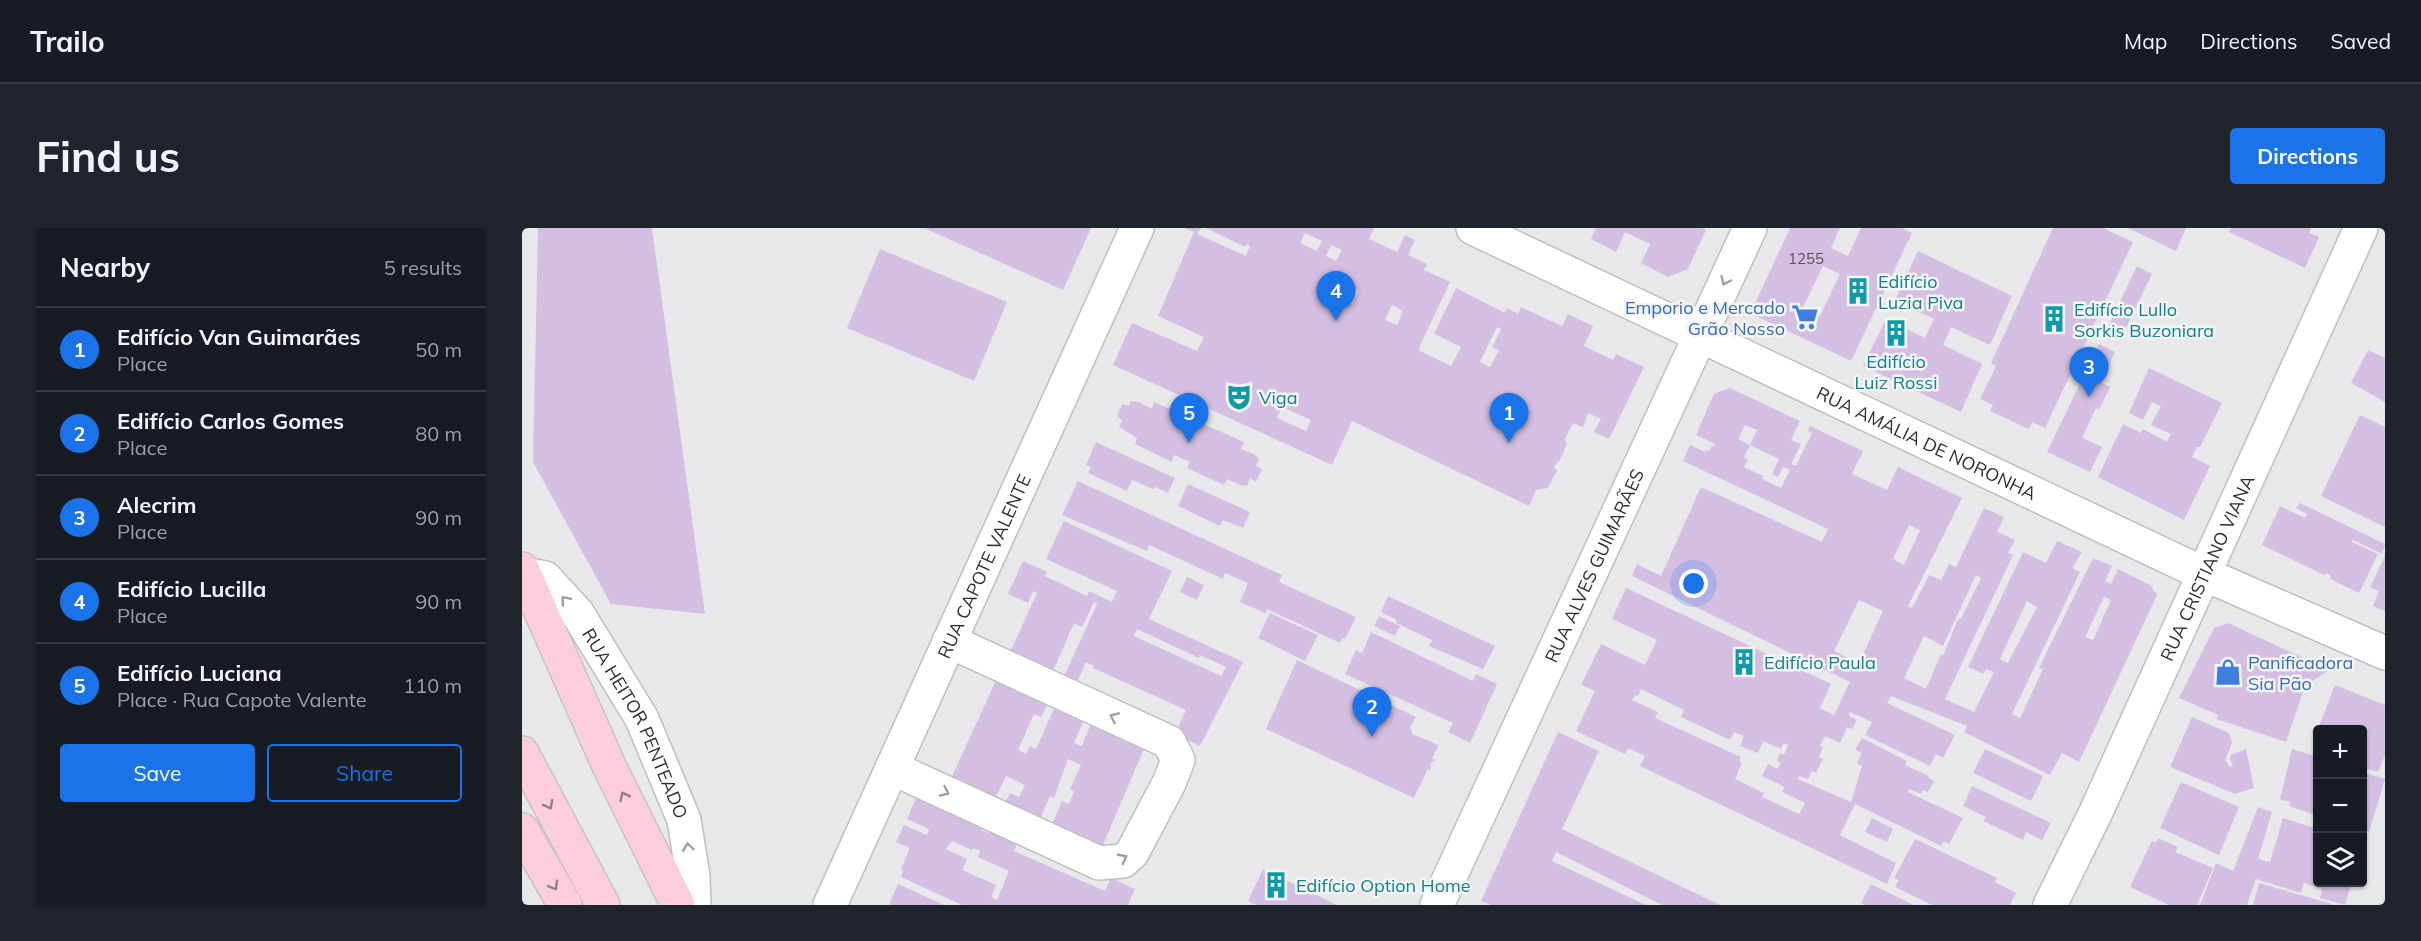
<!DOCTYPE html>
<html lang="en">
<head>
<meta charset="utf-8">
<style>
	body { margin:0; font-family:Mulish,sans-serif; background:#20242c; color:#f1f3f6 }
	.controls { position:absolute; right:18px; bottom:18px; display:grid; overflow:hidden; border-radius:6px; box-shadow:0 2px 4px #0004 }
	.controls button { width:54px; height:54px; display:grid; place-items:center; padding:0; border:0; border-bottom:2px solid #363941; background:#171b24; color:#f1f3f6; font:30px sans-serif }
	.you { position:absolute; left:1172px; top:356px; width:21px; height:21px; margin:-15px; border:4px solid #fff; border-radius:50%; background:#1a73e8; box-shadow:0 0 0 9px #1a73e833 }
	.badge { display:grid; place-items:center; width:39px; height:39px; border-radius:50%; background:#1a73e8; color:#fff; font-size:20px; font-weight:700 }
	.pin { position:absolute; translate:-50% -50px; filter:drop-shadow(0 2px 3px #0008) }
	.pin::after { content:''; position:absolute; top:32px; width:21px; height:18px; background:inherit; clip-path:polygon(0 0,100% 0,50% 100%) }
	.list { margin:0; padding:0; list-style:none }
	h2 { display:flex; justify-content:space-between; align-items:center; height:78px; margin:0; padding:0 24px; font-size:26px }
	h2 small { font-size:20px; font-weight:400; color:#9ea1a6 }
	.list li { display:grid; grid-template-columns:39px 1fr auto; gap:18px; align-items:center; box-sizing:border-box; height:84px; padding:0 24px; border-top:2px solid #363941 }
	.list b { display:block; font-size:22px; white-space:nowrap }
	.list p { margin:0; font-size:20px; white-space:nowrap; color:#9ea1a6 }
	.list em { font-size:20px; font-style:normal; color:#9ea1a6 }
	.actions { display:flex; gap:12px; padding:18px 24px }
	.actions a { flex:1; padding:14px 0; border:2px solid #1a73e8; border-radius:6px; text-align:center; font-size:21px; color:#1a73e8 }
	.actions .main { background:#1a73e8; color:#fff }
	.icon { flex:none; width:33px; height:33px; fill:none; stroke:currentColor; stroke-width:2; stroke-linecap:round; stroke-linejoin:round }
	.map { position:relative; flex:none; width:1863px; height:677px; overflow:hidden; border-radius:6px }
	header { display:flex; align-items:center; gap:36px; box-sizing:border-box; height:84px; padding:0 30px; background:#171b24; border-bottom:2px solid #363941 }
	header strong { font-size:28px }
	nav { display:flex; gap:33px; margin-inline-start:auto; font-size:21px }
	.intro { display:flex; align-items:center; justify-content:space-between; box-sizing:border-box; height:144px; padding:0 36px }
	h1 { margin:0; font-size:42px }
	.button { padding:15px 27px; border-radius:6px; background:#1a73e8; color:#fff; font-size:21px; font-weight:700 }
	main { display:flex; gap:36px; padding:0 36px }
	aside { flex:1; background:#171b24; border-radius:6px; box-shadow:0 2px 4px #0004 }
	.map>svg:first-child { display:block }
</style>
</head>
<body>
<header>
<strong>Trailo</strong>
<nav><a>Map</a><a>Directions</a><a>Saved</a></nav>
</header>
<div class="intro"><h1>Find us</h1><a class="button">Directions</a></div>
<main>
<aside>
<h2>Nearby<small>5 results</small></h2>
<ul class="list">
<li><span class="badge">1</span><div><b>Edifício Van Guimarães</b><p>Place</p></div><em>50 m</em></li>
<li><span class="badge">2</span><div><b>Edifício Carlos Gomes</b><p>Place</p></div><em>80 m</em></li>
<li><span class="badge">3</span><div><b>Alecrim</b><p>Place</p></div><em>90 m</em></li>
<li><span class="badge">4</span><div><b>Edifício Lucilla</b><p>Place</p></div><em>90 m</em></li>
<li><span class="badge">5</span><div><b>Edifício Luciana</b><p>Place · Rua Capote Valente</p></div><em>110 m</em></li>
</ul>
<div class="actions"><a class="main">Save</a><a>Share</a></div>
</aside>
<div class="map">
<svg width="1863" height="677" viewBox="0 0 1863 677">
	<rect width="100%" height="100%" fill="#e8e8ea"/>
	<g fill="#d4bfe3" fill-rule="evenodd">
		<path d="M16,0H130L183,386L89,376L11,234Z"/>
		<path d="M402,0H569L541,62Z"/>
		<path d="M662,0H679L675,6L724,28L728,18L725,16L723,19L684,0H852L847,11L875,24L883,7L893,12L886,27L905,36L902,42L928,54L896,122L929,138L939,119L912,106L934,60L983,85L985,80L996,86L999,79L1040,98L1046,86L1071,98L1062,118L1091,132L1094,126L1122,139L1087,211L1072,204L1079,191L1066,185L1061,199L1051,195L1043,211L1045,216L1038,232L1035,234L1032,239L1035,242L1026,260L1014,262L1007,278L830,193L810,237L591,137L610,95L675,123L682,109L636,88L672,4ZM783,5L800,13L795,23L778,15ZM809,17L820,22L814,33L804,28ZM825,57L837,63L830,76L818,71ZM870,77L881,83L875,97L863,92ZM975,99L979,101L970,119L977,122L968,139L958,134ZM760,179L789,192L784,203L755,190Z"/>
		<path d="M1074,0H1180L1184,2L1166,41L1146,49L1119,35L1128,16L1103,4L1094,24L1069,11Z"/>
		<path d="M1268,0H1318L1309,20L1326,28L1339,0H1380L1390,5L1329,133L1230,86V82ZM1301,38L1318,46L1298,88L1281,79Z"/>
		<path d="M1531,0H1581L1611,14L1523,200L1510,194L1507,201L1468,183L1471,177L1458,171L1474,138L1469,135Z"/>
		<path d="M1606,0H1664L1654,23Z"/>
		<path d="M1709,0H1789L1787,5L1797,9L1783,40L1707,4Z"/>
		<path d="M358,21L485,74L452,153L325,100Z"/>
		<path d="M1396,23L1490,68L1468,117L1429,99L1421,117L1460,136L1439,184L1341,138L1364,91L1403,110L1412,91L1373,72Z"/>
		<path d="M1615,38L1630,46L1601,106L1586,99Z"/>
		<path d="M1577,116L1593,124L1579,154L1588,159L1577,182L1574,180L1560,210L1580,219L1568,244L1525,224Z"/>
		<path d="M1846,122L1863,130V174L1829,155Z"/>
		<path d="M1627,140L1700,175L1678,219H1675L1670,229L1688,238L1662,292L1576,249L1601,196L1619,205L1621,201L1645,214L1649,206L1629,197L1639,178L1630,174L1621,192L1607,185Z"/>
		<path d="M1208,160L1278,193L1269,212L1279,216L1269,236L1274,238L1290,205L1286,203L1288,198L1341,223L1330,246L1365,262L1376,239L1440,270L1386,378L1390,380L1407,347L1419,352L1427,336L1434,339L1462,280L1482,289L1475,304L1493,312L1486,325L1491,327L1423,471L1452,484L1472,444L1464,441L1461,446L1446,439L1501,324L1524,335L1535,313L1560,324L1550,340L1558,344L1490,486L1498,490L1521,441L1517,440L1571,330L1590,338L1583,353L1589,356L1596,341L1628,357L1635,367L1557,534L1540,525L1528,547L1442,504L1445,498L1369,468L1365,475L1433,507L1421,530L1414,526L1408,538L1343,507L1350,494L1328,484L1326,487L1335,492L1330,501L1325,499L1318,515L1303,508L1298,518L1301,519L1297,529L1301,531L1294,545L1290,543L1286,551L1277,548L1276,551L1329,574L1340,538L1335,535L1340,525L1333,522L1340,510L1385,533L1383,537L1407,548L1406,550L1412,553L1406,564L1401,562L1399,566L1387,561L1386,564L1441,590L1427,616L1422,613L1419,618L1333,576L1318,607L1374,635L1365,656L1118,538L1123,528L1106,520L1103,526L1054,503L1073,463L1059,457L1079,416L1123,437L1135,412L1090,391L1104,360L1309,456L1298,480L1312,487L1326,457L1328,454L1110,348L1115,336L1139,348L1179,259L1300,314L1306,301L1161,233L1168,217L1183,224L1184,222L1187,223L1190,217L1192,219L1193,216L1174,207L1192,166ZM1223,197L1235,202L1228,217L1257,231L1250,246L1256,249L1261,239L1268,242L1259,260L1240,251L1241,248L1222,239L1226,232L1222,230L1228,217L1216,211ZM1387,297L1398,302L1382,337L1371,331ZM1454,347L1459,350L1439,391H1436L1421,428L1419,426L1404,461L1382,450L1402,408L1421,418ZM1582,369L1589,372L1571,412L1563,409ZM1337,372L1361,383L1337,435L1312,423ZM1505,373L1515,379L1486,435L1478,431ZM1119,461L1162,482L1159,489L1208,512L1212,504L1222,508L1218,518L1236,525L1241,513L1259,521L1261,515L1266,517L1262,527L1258,525L1255,533L1259,535L1255,541L1246,536L1240,548L1263,559L1260,564L1283,575L1277,586L1240,569L1242,565L1213,551L1220,535L1217,533L1219,529L1133,490L1136,484L1110,472L1113,467L1116,468Z"/>
		<path d="M609,173L617,174L630,181L632,174L722,214L719,221L732,226L737,231L734,238L740,241L734,254L728,250L725,258L718,257L705,251L702,257L665,240L668,234L652,227L650,234L613,216L615,210L597,199L600,192L595,189L600,176L607,178Z"/>
		<path d="M1838,187L1863,199V299L1799,268Z"/>
		<path d="M574,214L653,250L646,265L633,259L631,261L610,252L605,263L566,245L569,239L564,237Z"/>
		<path d="M556,253L760,347L757,354L834,389L823,411L820,410L818,415L745,381L743,385L718,374L726,355L703,345L701,351L627,317L625,323L540,287Z"/>
		<path d="M666,256L728,284L721,300L701,292L698,298L656,278Z"/>
		<path d="M1778,275L1863,316L1860,326L1831,312L1830,314L1856,326L1837,365L1808,351L1809,348L1804,345L1802,347L1740,317L1758,278L1783,290L1785,286L1774,280Z"/>
		<path d="M542,293L650,343L627,391L721,434L678,518L653,506L664,482L571,440L572,438L564,434L552,461L539,455L575,376L572,374L560,399L552,395L528,450L485,431L515,365L511,363L506,375L486,366L501,333L525,344L523,348L565,368L567,363L590,374L595,363L524,331ZM615,401L677,430L678,427L704,439L699,448L612,408Z"/>
		<path d="M1863,328V383L1851,378L1857,363L1848,359Z"/>
		<path d="M665,349L682,357L675,372L658,364Z"/>
		<path d="M866,368L973,418L961,441L907,418L910,412L874,395L875,392L859,384Z"/>
		<path d="M748,385L796,407L783,433L736,410Z"/>
		<path d="M857,388L878,398L873,408L852,398Z"/>
		<path d="M1706,395L1807,442L1783,458L1764,514L1694,491L1696,487L1657,470L1692,400Z"/>
		<path d="M849,404L951,453L954,446L975,456L948,515L926,504L931,495L823,446L834,422L840,425Z"/>
		<path d="M775,432L894,489L888,499L890,506L917,517L910,530L914,532L908,536L909,542L906,541L892,570L744,501Z"/>
		<path d="M476,448L528,471L519,489L512,486L496,522L504,526L508,518L514,521L535,474L564,487L552,515L560,518L571,490L625,514L578,624L528,601L540,573L547,576L552,563L548,561L559,537L546,531L532,570L528,568L516,596L481,580L488,565L497,569L503,557L484,548L471,575L427,555Z"/>
		<path d="M1813,457L1863,477V527L1856,544L1840,539V528L1844,519L1840,518V501H1796Z"/>
		<path d="M1670,489L1707,505L1710,515L1703,532L1707,538L1711,539L1708,531L1709,527L1724,521L1732,560L1713,566L1648,539Z"/>
		<path d="M1036,504L1077,523L1040,601L1198,677H1140L1034,624L1030,633L1124,677H969L959,673Z"/>
		<path d="M1463,521L1521,548L1509,573L1451,545Z"/>
		<path d="M1770,521L1796,529V588L1767,578L1768,574L1758,571Z"/>
		<path d="M1840,544L1863,551L1847,604L1840,602Z"/>
		<path d="M1659,554L1717,579L1697,627L1638,600Z"/>
		<path d="M1450,558L1529,595L1520,612L1504,604L1501,612L1461,593L1464,589L1441,578Z"/>
		<path d="M397,563L463,593L459,602L466,605L470,596L496,613L492,623L583,663L589,650L613,661L606,677H440L379,649L381,642L379,641L388,620L374,614L382,597L405,607L407,601L385,591ZM430,613L450,622L451,620L458,623L456,629L487,643L475,672L469,669L474,657L440,642L445,631L424,621Z"/>
		<path d="M1736,579L1750,584L1736,631L1748,634L1761,590L1796,601V654H1830L1823,677L1798,670L1800,661L1782,655L1779,665L1734,651L1725,677H1678L1694,635L1711,643Z"/>
		<path d="M1350,590L1371,601L1365,614L1343,604Z"/>
		<path d="M1636,610L1656,619L1653,624L1691,640L1675,677H1647L1608,659L1630,613L1634,615Z"/>
		<path d="M1393,611L1475,650L1473,654L1494,665L1488,677H1410L1373,659L1377,652L1372,650Z"/>
		<path d="M741,641L815,677H734L726,673Z"/>
		<path d="M1737,655L1810,676V677H1731Z"/>
		<path d="M376,656L422,677H367Z"/>
		<path d="M1349,656L1392,677H1343L1339,675Z"/>
	</g>
	<g fill="none" stroke-linecap="round" stroke-linejoin="round">
		<defs>
			<g id="minor">
				<path id="s1" d="M951,0L1682,346L1863,425"/>
				<path id="s2" d="M2,346L23,350L56,386L120,491L162,592L171,648L172,677"/>
				<path d="M370,540L577,635L601,633L610,625L647,555L656,532L647,514L427,413"/>
				<path id="s3" d="M308,677L615,0"/>
				<path id="s4" d="M915,677L1228,0"/>
				<path id="s5" d="M1528,677L1573,586L1839,0"/>
			</g>
			<g id="major">
				<path d="M0,341L88,540L156,677"/>
				<path d="M0,525L81,677"/>
				<path d="M0,602L43,677"/>
			</g>
		</defs>
		<use href="#minor" stroke="#bfbfc1" stroke-width="36"/>
		<use href="#major" stroke="#c4c4c4" stroke-width="36"/>
		<use href="#minor" stroke="#fff" stroke-width="33"/>
		<use href="#major" stroke="#fccedc" stroke-width="33"/>
	</g>
	<defs><path id="oneway-chevron" d="M-2-3.5L2.5 0L-2 3.5" fill="none" stroke-width="1.6" stroke-linecap="round" stroke-linejoin="round" transform="scale(1.5)"/></defs>
	<g stroke="#a0a0a1">
		<use href="#oneway-chevron" transform="translate(1203 53) rotate(115)"/>
		<use href="#oneway-chevron" transform="translate(43 372) rotate(-130)"/>
		<use href="#oneway-chevron" transform="translate(592 489) rotate(-156)"/>
		<use href="#oneway-chevron" transform="translate(423 564) rotate(25)"/>
		<use href="#oneway-chevron" transform="translate(166 619) rotate(-98)"/>
		<use href="#oneway-chevron" transform="translate(601 630) rotate(-28)"/>
	</g>
	<g stroke="#947e85">
		<use href="#oneway-chevron" transform="translate(102 568) rotate(-116)"/>
		<use href="#oneway-chevron" transform="translate(27 577) rotate(62)"/>
		<use href="#oneway-chevron" transform="translate(32 658) rotate(60)"/>
	</g>
	<defs>
		<symbol id="building-bare" viewBox="-9 -9 18 18"><path d="M-4-6H4V6H1V3H-1V6H-4ZM-2.5-4.3h1.7v1.8h-1.7ZM.8-4.3h1.7v1.8H.8ZM-2.5-1h1.7V.8h-1.7ZM.8-1h1.7V.8H.8Z" fill="#0f9aa8" stroke="#f5f5f7" stroke-width="2.5" paint-order="stroke"/></symbol>
		<symbol id="supermarket-bare" viewBox="-9 -9 18 18"><path d="M-6-5.5h2.5l.6 2H6L4.5 2H-2.5L-4.4-4H-6ZM-1.5 3.2a1.3 1.3 0 1 0 .1 0ZM3 3.2a1.3 1.3 0 1 0 .1 0Z" fill="#3f7fe0" stroke="#f5f5f7" stroke-width="2.5" paint-order="stroke"/></symbol>
		<symbol id="theatre-bare" viewBox="-9 -9 18 18"><path d="M-5-5.5Q0-4 5-5.5V0Q5 5 0 6Q-5 5-5 0ZM-3.3-2.5H-1v1.5H-3.3ZM1-2.5H3.3v1.5H1ZM-2.8 1Q0 5.5 2.8 1Z" fill="#0f9aa8" stroke="#f5f5f7" stroke-width="2.5" paint-order="stroke"/></symbol>
		<symbol id="shop-bare" viewBox="-9 -9 18 18"><path d="M-5-2.5h2.3a2.7 3.5 0 0 1 5.4 0H5L5.5 6h-11ZM-1.5-2.5h3a1.5 2.3 0 0 0-3 0Z" fill="#3f7fe0" stroke="#f5f5f7" stroke-width="2.5" paint-order="stroke"/></symbol>
	</defs>
	<g fill-rule="evenodd">
		<use href="#building-bare" x="1317" y="44" width="38" height="38"/>
		<use href="#supermarket-bare" x="1264" y="70" width="38" height="38"/>
		<use href="#building-bare" x="1513" y="72" width="38" height="38"/>
		<use href="#building-bare" x="1355" y="86" width="38" height="38"/>
		<use href="#theatre-bare" x="698" y="150" width="38" height="38"/>
		<use href="#building-bare" x="1203" y="415" width="38" height="38"/>
		<use href="#shop-bare" x="1687" y="425" width="38" height="38"/>
		<use href="#building-bare" x="735" y="638" width="38" height="38"/>
	</g>
	<g text-anchor="middle" dominant-baseline="central" stroke-width="5" stroke-linejoin="round" paint-order="stroke">
		<g font-size="15" fill="#57525b">
			<text x="1284" y="30">1255</text>
		</g>
		<g font-size="18" fill="#0d838f" stroke="#f5f5f7" text-anchor="start">
			<text x="1356" y="53">Edifício<tspan x="1356" dy="21">Luzia Piva</tspan></text>
			<text x="1552" y="81">Edifício Lullo<tspan x="1552" dy="21">Sorkis Buzoniara</tspan></text>
			<text x="1374" y="133" text-anchor="middle">Edifício<tspan x="1374" dy="21">Luiz Rossi</tspan></text>
			<text x="737" y="169">Viga</text>
			<text x="1242" y="434">Edifício Paula</text>
			<text x="774" y="657">Edifício Option Home</text>
		</g>
		<g font-size="18" fill="#366cbe" stroke="#f5f5f7" text-anchor="end">
			<text x="1263" y="79">Emporio e Mercado<tspan x="1263" dy="21">Grão Nosso</tspan></text>
			<text x="1726" y="434" text-anchor="start">Panificadora<tspan x="1726" dy="21">Sia Pão</tspan></text>
		</g>
		<g font-size="18" fill="#2d2d2e" stroke="#f5f5f7">
			<text stroke="none"><textPath href="#s1" startOffset="502">RUA AMÁLIA DE NORONHA</textPath></text>
			<text stroke="none"><textPath href="#s3" startOffset="372">RUA CAPOTE VALENTE</textPath></text>
			<text stroke="none"><textPath href="#s4" startOffset="374">RUA ALVES GUIMARÃES</textPath></text>
			<text stroke="none"><textPath href="#s5" startOffset="372">RUA CRISTIANO VIANA</textPath></text>
			<text stroke="none"><textPath href="#s2" startOffset="194">RUA HEITOR PENTEADO</textPath></text>
		</g>
	</g>
</svg>
<div class="controls">
<button>+</button>
<button>−</button>
<button><svg class="icon" aria-label="layers" viewBox="0 0 24 24"><path d="M12 4l9 5-9 5-9-5zM3 14l9 5 9-5"/></svg></button>
</div>
<div class="you"></div>
<div class="pin badge" style="left:987px;top:215px">1</div>
<div class="pin badge" style="left:850px;top:509px">2</div>
<div class="pin badge" style="left:1567px;top:169px">3</div>
<div class="pin badge" style="left:814px;top:93px">4</div>
<div class="pin badge" style="left:667px;top:215px">5</div>
</div>
</main>
</body>
</html>
